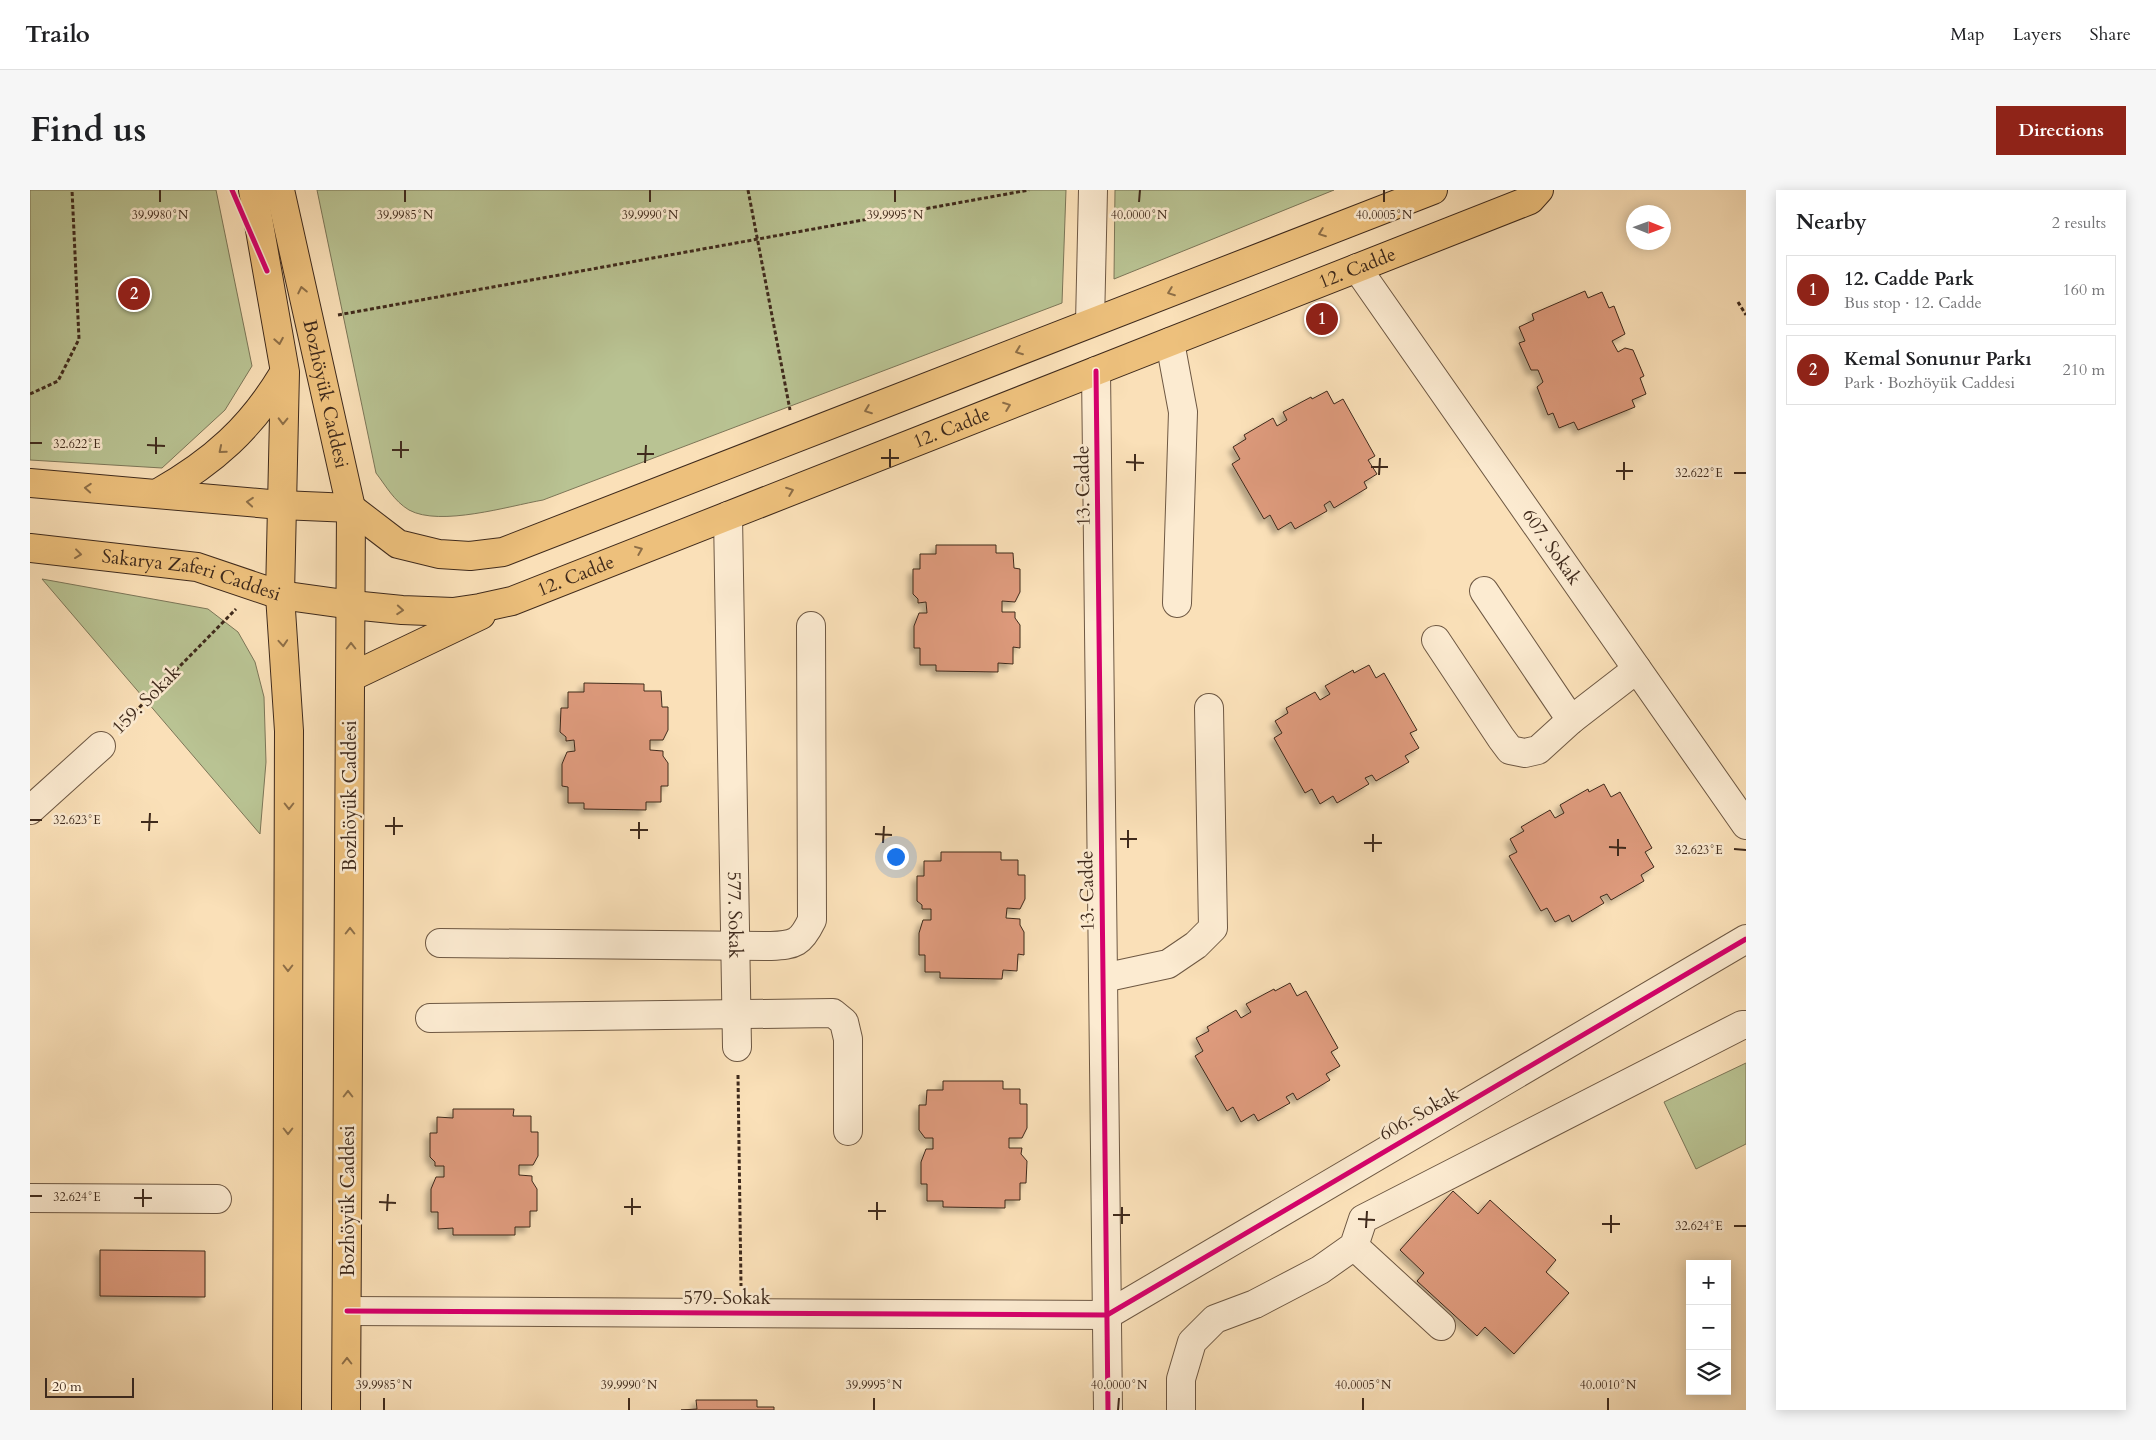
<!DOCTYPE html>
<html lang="en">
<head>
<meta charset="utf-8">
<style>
	body { margin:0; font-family:Cardo,serif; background:#f6f6f6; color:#202124 }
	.controls { position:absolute; right:15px; bottom:15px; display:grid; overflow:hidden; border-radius:0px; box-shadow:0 2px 12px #0003 }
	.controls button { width:45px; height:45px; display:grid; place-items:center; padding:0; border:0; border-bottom:1px solid #e0e0e0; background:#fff; color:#202124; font:25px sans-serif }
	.compass { position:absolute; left:1596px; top:15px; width:45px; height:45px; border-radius:50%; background:#fff; box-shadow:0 2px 12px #0003; rotate:91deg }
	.scale { position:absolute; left:15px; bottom:12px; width:89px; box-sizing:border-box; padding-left:5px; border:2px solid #3f2a1c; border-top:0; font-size:14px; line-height:18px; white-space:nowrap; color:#3f2a1c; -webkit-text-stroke:4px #fcebd1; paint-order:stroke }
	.you { position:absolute; left:865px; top:666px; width:18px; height:18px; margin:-12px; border:4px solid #fff; border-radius:50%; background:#1a73e8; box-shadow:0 0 0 8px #1a73e833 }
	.badge { display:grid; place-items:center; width:32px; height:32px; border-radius:50%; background:#8f2418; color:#fff; font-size:16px; font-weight:700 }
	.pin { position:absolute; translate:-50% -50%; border:2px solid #fff; box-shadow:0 1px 5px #0006 }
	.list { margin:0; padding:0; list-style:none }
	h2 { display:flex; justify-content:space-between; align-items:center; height:65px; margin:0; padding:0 20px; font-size:21px }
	h2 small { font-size:16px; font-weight:400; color:#757577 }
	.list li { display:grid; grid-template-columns:32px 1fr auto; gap:15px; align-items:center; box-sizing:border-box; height:70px; margin:0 10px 10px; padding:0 10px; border:1px solid #e0e0e0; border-radius:0px }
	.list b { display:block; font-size:19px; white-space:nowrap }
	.list p { margin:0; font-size:16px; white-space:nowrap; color:#757577 }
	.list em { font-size:16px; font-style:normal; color:#757577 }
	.icon { flex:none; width:28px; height:28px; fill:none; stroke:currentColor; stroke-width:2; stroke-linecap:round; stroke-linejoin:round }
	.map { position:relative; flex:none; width:1716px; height:1220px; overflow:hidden; border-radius:0px }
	header { display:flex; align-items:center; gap:30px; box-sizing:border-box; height:70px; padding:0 25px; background:#fff; border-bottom:1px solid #e0e0e0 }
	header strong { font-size:24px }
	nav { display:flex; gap:28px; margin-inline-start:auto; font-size:18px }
	.intro { display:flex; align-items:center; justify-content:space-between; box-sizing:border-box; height:120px; padding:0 30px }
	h1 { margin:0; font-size:35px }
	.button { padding:12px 22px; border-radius:0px; background:#8f2418; color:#fff; font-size:18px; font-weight:700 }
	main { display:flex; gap:30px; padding:0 30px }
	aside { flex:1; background:#fff; border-radius:0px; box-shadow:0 2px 12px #0003 }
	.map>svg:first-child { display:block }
</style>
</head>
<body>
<header>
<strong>Trailo</strong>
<nav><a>Map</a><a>Layers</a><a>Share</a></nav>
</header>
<div class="intro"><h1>Find us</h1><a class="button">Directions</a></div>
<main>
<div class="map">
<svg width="1716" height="1220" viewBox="0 0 1716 1220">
	<defs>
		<filter id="shadow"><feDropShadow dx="-4.5" dy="4.5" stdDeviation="2.5" flood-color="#0004"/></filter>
	</defs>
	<rect width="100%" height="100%" fill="#fae0b8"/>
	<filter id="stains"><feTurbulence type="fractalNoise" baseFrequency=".004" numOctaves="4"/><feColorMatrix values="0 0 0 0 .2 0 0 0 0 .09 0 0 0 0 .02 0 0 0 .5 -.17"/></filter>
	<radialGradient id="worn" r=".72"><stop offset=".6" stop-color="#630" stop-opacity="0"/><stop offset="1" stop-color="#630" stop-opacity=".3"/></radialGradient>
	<g fill="#b9c393" stroke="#7c7658">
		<path d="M0,0H186L222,176L195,220L132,278L0,270Z"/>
		<path d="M287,0H1036L1032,113L513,310C479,316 410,337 379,320C364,311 356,296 346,283Z"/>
		<path d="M1085,0H1304L1084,89Z"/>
		<path d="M12,389L178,419L208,442L225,472L234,507L236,572L230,644Z"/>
		<path d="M1716,873V954L1666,979L1634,912Z"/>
	</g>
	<g fill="#dd9a7c" stroke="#3f2a1c" filter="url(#shadow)">
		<path d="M1555,101L1558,108L1572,102L1579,118L1584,116L1595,144L1582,151L1588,162L1595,158L1603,160L1614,186L1610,188L1616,204L1602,210L1605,217L1548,240L1544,232L1529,238L1523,223L1518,225L1507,197L1513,192L1508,180H1501L1489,153L1495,151L1489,137L1504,130L1502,124Z"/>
		<path d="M1297,201L1304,214L1313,209L1345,266L1338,270L1347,284L1334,292L1337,298L1304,318L1300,311L1294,315L1297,321L1265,339L1261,332L1248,340L1240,325L1234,329L1202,274L1210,269L1203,257L1216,249L1214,245L1243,228L1247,236L1257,230L1253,222L1281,207L1282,209Z"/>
		<path d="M906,355H966V363H983L984,378L990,379V402L985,412L972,411V422H985V428L990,435V458L983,457V474L968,473V482L906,481V475H890V458H884V436L889,423H897L896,412L888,413V409L883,404V379H890V364H906Z"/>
		<path d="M1339,475L1346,488L1354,483L1387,540L1380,543L1389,558L1375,566L1379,572L1346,591L1342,585L1335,588L1339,594L1307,613L1303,606L1290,614L1282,599L1275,603L1244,548L1252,543L1245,531L1258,523L1256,518L1285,502L1290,510L1300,504L1295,496L1323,480L1324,483Z"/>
		<path d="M554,493L614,494V501H631L632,517H638V540L633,550H620V560L633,561V566L638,573V596H631V612H616V620L554,619V613H538V597L532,596V574L537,562L545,561L544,550L536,551V547L530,542L531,518H538V502H554Z"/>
		<path d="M1574,594L1581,607L1590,602L1622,658L1615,662L1624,677L1611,685L1614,691L1581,710L1577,704L1570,707L1574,713L1542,732L1539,725L1525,732L1517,718L1511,721L1479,666L1487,662L1480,649L1494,641L1491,637L1520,620L1525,628L1534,623L1530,615L1558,599L1559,602Z"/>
		<path d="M911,662H971V670H988V685H995V709L990,719L977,718L976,728L990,729V735L994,742V765L988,764L987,781L973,780L972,789L910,788V782H895V765H889V743L893,730H901V719H892V715L887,711V686H894V671H911Z"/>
		<path d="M1260,793L1267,806L1276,801L1308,858L1301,862L1310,876L1296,884L1300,890L1267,910L1263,903L1256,907L1260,913L1228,931L1224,924L1211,932L1203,917L1197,921L1165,866L1173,861L1166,848L1179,841L1177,837L1206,820L1211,828L1221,822L1216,814L1244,799L1245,801Z"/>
		<path d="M913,891H973V899H990V914H997V938L992,948H979V958H992L991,964L997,971L996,993H990V1010H975V1018L913,1017V1011H897V994H891V972L896,959H903V948H895L889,940V915H896L897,900H913Z"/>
		<path d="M423,919H484L483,926H501V942H508V966L503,975H489V985L502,986V991L507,999V1021H500V1037H485V1045H423V1038L408,1039V1022H401V999L406,987H414V976H405V972L400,967V943H407V927L423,928Z"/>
		<path d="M1423,1001L1448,1024L1460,1010L1526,1070L1516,1082L1539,1103L1484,1164L1455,1137L1447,1146L1387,1091L1394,1083L1370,1060Z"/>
		<path d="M70,1060L175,1061V1107L70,1106Z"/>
		<path d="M666,1210H727V1217H744V1220H651L667,1219Z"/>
	</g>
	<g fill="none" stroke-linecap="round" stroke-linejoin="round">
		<defs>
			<g id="minor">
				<path id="s1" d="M1327,78L1716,635"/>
				<path d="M1060,133L1063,0"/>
				<path d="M1140,152L1153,222L1147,413"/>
				<path d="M1066,181L1078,1220"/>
				<path id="s2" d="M698,326L707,857"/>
				<path d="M1454,401L1541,530"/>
				<path d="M1406,450L1471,548L1480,560L1495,563L1508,560L1541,530L1607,479"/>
				<path d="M0,620L71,556"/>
				<path d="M410,753L741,756C765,755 771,753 782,730L781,436"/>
				<path d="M1073,788L1138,774L1166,755L1183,738L1179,518"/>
				<path d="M400,828L803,823L814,832L818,849V941"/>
				<path d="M0,1008L187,1009"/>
				<path d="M1324,1056L1411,1136"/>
				<path d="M317,1121L1077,1125L1716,749"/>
				<path d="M1151,1220V1189L1162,1152L1185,1129L1225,1114L1290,1080L1324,1056L1333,1029L1712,835H1716"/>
			</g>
			<g id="major">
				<path d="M223,0L255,182L250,405L259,541L257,1220"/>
				<path id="s3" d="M250,0L321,318L316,1220"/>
				<path d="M0,293L251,315L321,318"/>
				<path d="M128,303C183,272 221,238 254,183"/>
				<path d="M321,318L368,354L409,364L440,366L473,362L1403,0"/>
				<path id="s4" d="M0,358L167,377L250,405L322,415L372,420L423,422L450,418L482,411L1500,10L1509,0"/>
				<path d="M321,487L451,425"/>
			</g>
		</defs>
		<use href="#minor" stroke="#6e5843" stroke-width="30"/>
		<use href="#major" stroke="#3f2a1c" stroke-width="30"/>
		<g stroke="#3f2a1c" stroke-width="3" stroke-dasharray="4 2.5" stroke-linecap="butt">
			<path d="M718,0L760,220"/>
			<path d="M1708,112L1716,125"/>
			<path d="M308,125L999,0"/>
			<path d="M0,204L28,191L49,149L42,0"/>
			<path d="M91,536L206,419"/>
			<path d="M708,885L711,1096"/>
		</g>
		<use href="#minor" stroke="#fcebd1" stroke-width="28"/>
		<use href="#major" stroke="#edc07c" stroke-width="28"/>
		<defs>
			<g id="cycleway">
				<path d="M202,0L237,81"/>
				<path d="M1066,181L1078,1220"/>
				<path d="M317,1121L1077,1125L1716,749"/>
			</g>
		</defs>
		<use href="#cycleway" stroke="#fcebd1" stroke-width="8"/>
		<use href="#cycleway" stroke="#d6006c" stroke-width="5"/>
	</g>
	<defs><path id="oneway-chevron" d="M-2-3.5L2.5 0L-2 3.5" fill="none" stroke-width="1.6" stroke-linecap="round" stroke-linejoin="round" transform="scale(1.25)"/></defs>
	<g stroke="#8d6e47">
		<use href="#oneway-chevron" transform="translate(1292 43) rotate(159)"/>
		<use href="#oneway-chevron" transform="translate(272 100) rotate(-102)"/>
		<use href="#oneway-chevron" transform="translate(1141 102) rotate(159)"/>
		<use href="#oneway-chevron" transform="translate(249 151) rotate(80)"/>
		<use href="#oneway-chevron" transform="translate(989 161) rotate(159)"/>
		<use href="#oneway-chevron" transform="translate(977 216) rotate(-21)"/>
		<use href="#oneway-chevron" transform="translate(838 220) rotate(159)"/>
		<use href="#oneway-chevron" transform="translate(253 231) rotate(91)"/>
		<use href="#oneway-chevron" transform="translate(192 260) rotate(140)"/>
		<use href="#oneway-chevron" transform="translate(58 298) rotate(-176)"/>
		<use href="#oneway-chevron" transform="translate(760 301) rotate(-21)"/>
		<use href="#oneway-chevron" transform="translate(220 312) rotate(-175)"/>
		<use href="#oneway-chevron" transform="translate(609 360) rotate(-22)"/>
		<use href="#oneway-chevron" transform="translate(48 364) rotate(7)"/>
		<use href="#oneway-chevron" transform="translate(370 420) rotate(4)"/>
		<use href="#oneway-chevron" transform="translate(253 453) rotate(86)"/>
		<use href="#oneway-chevron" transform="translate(321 456) rotate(-90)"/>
		<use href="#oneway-chevron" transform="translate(259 616) rotate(90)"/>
		<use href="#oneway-chevron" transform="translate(320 741) rotate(-90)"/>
		<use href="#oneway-chevron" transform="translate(258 778) rotate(90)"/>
		<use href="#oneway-chevron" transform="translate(318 904) rotate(-90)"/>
		<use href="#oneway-chevron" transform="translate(258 941) rotate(90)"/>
		<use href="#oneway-chevron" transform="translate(317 1171) rotate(-90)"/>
	</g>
	<path fill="none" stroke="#3f2a1c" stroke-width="2" d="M130,12V0M375,12V0M620,12V0M865,12V0M1109,12L1110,0M1354,12V0M0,253H12M117,255L135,256M362,260H379M126,264V247M607,264H624M371,268V251M851,268H869M1096,272L1114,273M615,273L616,255M860,277V259M1341,277H1358M1105,281V264M1586,281H1603M1704,283H1716M1349,285L1350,268M1594,290V272M0,630H12M111,632H128M355,636H373M600,640H618M119,641L120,623M845,644L862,645M364,645V627M609,649V632M1090,649H1107M853,653L854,636M1334,653H1352M1579,657L1596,658M1098,658V640M1704,659L1716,660M1343,662V644M1588,666V649M0,1006H12M104,1008H122M349,1012L366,1013M113,1017V999M594,1017H611M357,1021L358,1004M838,1021H856M602,1025V1008M1083,1025H1100M1328,1029L1345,1030M847,1030V1012M1092,1034V1017M1572,1034H1590M1704,1036H1716M1336,1038L1337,1021M1581,1043V1025M354,1220V1208M599,1220V1208M844,1220V1208M1088,1220L1089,1208M1333,1220V1208M1578,1220V1208"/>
	<g text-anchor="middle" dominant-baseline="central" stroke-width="5" stroke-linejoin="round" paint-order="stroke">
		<g font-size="19" fill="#3f2a1c" stroke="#fcebd1">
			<text stroke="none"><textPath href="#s4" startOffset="1398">12. Cadde</textPath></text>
			<text stroke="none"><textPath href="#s3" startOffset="209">Bozhöyük Caddesi</textPath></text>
			<text stroke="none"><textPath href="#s4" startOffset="962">12. Cadde</textPath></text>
			<text transform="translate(1053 296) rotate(-91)">13. Cadde</text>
			<text stroke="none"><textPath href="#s1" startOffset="340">607. Sokak</textPath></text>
			<text stroke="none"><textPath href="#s4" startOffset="164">Sakarya Zaferi Caddesi</textPath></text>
			<text stroke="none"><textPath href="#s4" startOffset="558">12. Cadde</textPath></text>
			<text transform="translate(116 510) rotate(-45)">159. Sokak</text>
			<text transform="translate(320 606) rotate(-90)">Bozhöyük Caddesi</text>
			<text transform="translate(1057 701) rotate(-91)">13. Cadde</text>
			<text stroke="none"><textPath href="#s2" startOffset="399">577. Sokak</textPath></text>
			<text transform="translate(1389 924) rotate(-30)">606. Sokak</text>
			<text transform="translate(318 1011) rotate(-90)">Bozhöyük Caddesi</text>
			<text x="697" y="1108">579. Sokak</text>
		</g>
	</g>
	<g font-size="12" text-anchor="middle" fill="#3f2a1c" stroke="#fcebd1" stroke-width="5" stroke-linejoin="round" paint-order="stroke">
		<text x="130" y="29">39.9980°N</text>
		<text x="375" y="29">39.9985°N</text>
		<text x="620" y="29">39.9990°N</text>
		<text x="865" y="29">39.9995°N</text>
		<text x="1109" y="29">40.0000°N</text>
		<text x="1354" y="29">40.0005°N</text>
		<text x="47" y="258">32.622°E</text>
		<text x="1669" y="287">32.622°E</text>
		<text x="47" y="634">32.623°E</text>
		<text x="1669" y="664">32.623°E</text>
		<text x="47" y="1011">32.624°E</text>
		<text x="1669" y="1040">32.624°E</text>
		<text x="354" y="1199">39.9985°N</text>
		<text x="599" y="1199">39.9990°N</text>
		<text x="844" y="1199">39.9995°N</text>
		<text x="1089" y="1199">40.0000°N</text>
		<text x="1333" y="1199">40.0005°N</text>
		<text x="1578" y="1199">40.0010°N</text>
	</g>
	<rect width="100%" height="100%" filter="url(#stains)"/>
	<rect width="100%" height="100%" fill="url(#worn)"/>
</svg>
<div class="controls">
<button>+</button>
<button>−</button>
<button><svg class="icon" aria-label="layers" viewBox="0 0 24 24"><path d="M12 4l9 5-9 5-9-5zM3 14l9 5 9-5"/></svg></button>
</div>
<svg class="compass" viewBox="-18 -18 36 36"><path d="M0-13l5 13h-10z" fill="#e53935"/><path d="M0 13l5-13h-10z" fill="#757577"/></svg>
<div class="scale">20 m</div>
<div class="you"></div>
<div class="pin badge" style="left:1292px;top:129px">1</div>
<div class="pin badge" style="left:104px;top:104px">2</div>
</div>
<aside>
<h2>Nearby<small>2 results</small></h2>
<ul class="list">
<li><span class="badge">1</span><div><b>12. Cadde Park</b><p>Bus stop · 12. Cadde</p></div><em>160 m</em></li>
<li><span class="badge">2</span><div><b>Kemal Sonunur Parkı</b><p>Park · Bozhöyük Caddesi</p></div><em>210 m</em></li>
</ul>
</aside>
</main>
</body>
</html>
